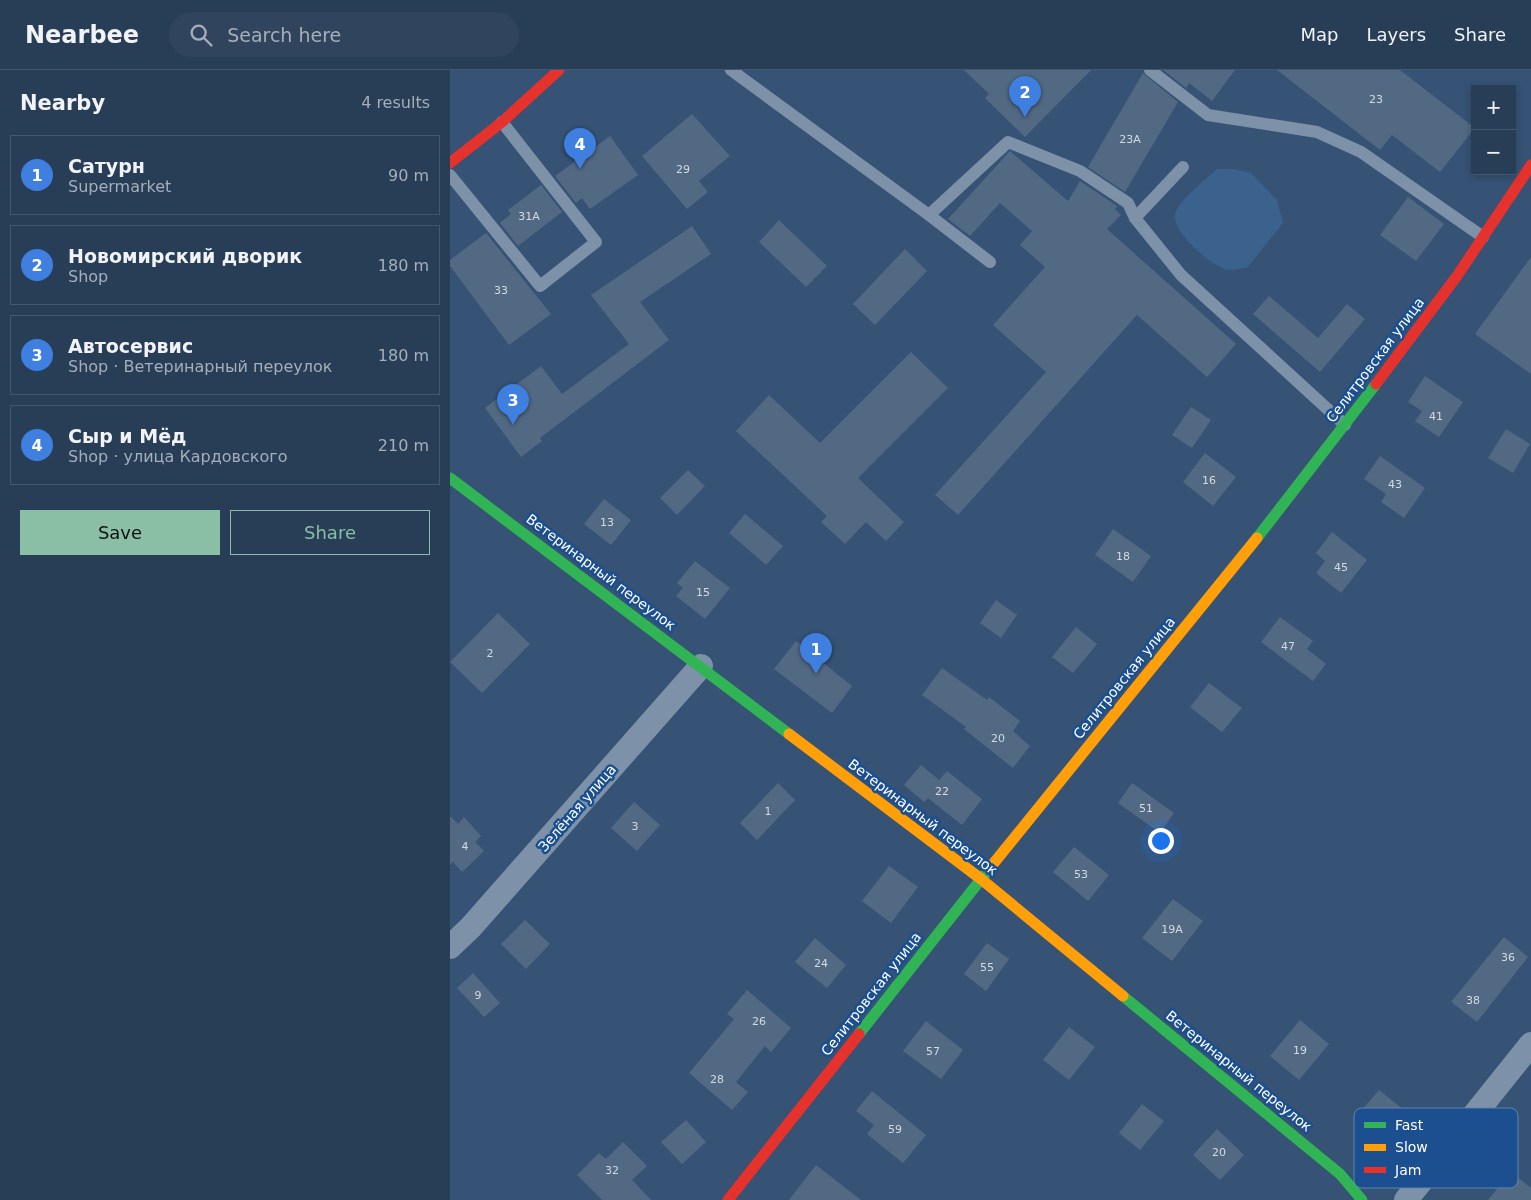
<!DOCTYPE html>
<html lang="en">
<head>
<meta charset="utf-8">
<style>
	body { margin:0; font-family:"DejaVu Sans",sans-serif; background:#30455d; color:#f1f3f6 }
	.controls { position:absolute; right:15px; top:15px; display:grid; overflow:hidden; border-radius:0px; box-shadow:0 2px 8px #0003 }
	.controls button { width:45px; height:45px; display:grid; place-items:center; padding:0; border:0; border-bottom:1px solid #44576d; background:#283e57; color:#f1f3f6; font:25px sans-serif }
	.you { position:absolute; left:710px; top:770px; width:18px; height:18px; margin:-12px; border:4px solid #fff; border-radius:50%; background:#1a73e8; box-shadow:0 0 0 8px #1a73e833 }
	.badge { display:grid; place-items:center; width:32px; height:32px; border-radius:50%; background:#8abfa5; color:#fff; font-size:16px; font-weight:700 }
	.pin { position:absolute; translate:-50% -41px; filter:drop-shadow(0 1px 2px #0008) }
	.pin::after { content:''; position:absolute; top:26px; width:18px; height:15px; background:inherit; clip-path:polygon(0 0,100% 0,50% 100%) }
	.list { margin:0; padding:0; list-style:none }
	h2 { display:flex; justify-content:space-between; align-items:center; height:65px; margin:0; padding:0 20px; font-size:21px }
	h2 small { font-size:16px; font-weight:400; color:#a5aeba }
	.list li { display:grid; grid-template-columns:32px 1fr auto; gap:15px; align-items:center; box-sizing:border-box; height:80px; margin:0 10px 10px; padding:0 10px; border:1px solid #44576d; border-radius:0px }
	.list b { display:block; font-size:19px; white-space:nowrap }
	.list p { margin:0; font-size:16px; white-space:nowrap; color:#a5aeba }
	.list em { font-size:16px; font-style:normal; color:#a5aeba }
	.actions { display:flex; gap:10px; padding:15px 20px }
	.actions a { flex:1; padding:11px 0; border:1px solid #8abfa5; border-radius:0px; text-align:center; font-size:18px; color:#8abfa5 }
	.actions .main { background:#8abfa5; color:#111 }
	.icon { flex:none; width:28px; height:28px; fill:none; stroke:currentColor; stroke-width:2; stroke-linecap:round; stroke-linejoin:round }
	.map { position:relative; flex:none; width:1081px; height:1130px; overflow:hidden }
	header { display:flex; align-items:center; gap:30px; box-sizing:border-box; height:70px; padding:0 25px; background:#283e57; border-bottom:1px solid #44576d }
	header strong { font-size:24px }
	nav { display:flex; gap:28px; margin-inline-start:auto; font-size:18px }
	.search { width:350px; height:45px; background:#30455d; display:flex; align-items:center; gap:12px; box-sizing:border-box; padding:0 18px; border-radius:28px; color:#a5aeba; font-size:19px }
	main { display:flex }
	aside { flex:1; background:#283e57 }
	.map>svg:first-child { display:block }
</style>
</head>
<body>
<header>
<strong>Nearbee</strong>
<div class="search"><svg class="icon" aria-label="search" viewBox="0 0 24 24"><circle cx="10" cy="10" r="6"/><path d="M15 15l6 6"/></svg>Search here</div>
<nav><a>Map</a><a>Layers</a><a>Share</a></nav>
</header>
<main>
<aside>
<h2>Nearby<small>4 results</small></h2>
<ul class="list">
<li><span class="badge" style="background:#3f7fe0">1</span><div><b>Сатурн</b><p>Supermarket</p></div><em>90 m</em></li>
<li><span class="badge" style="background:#3f7fe0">2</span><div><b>Новомирский дворик</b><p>Shop</p></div><em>180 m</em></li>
<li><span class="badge" style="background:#3f7fe0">3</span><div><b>Автосервис</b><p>Shop · Ветеринарный переулок</p></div><em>180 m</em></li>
<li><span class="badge" style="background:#3f7fe0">4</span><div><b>Сыр и Мёд</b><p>Shop · улица Кардовского</p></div><em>210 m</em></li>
</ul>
<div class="actions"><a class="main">Save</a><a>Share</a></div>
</aside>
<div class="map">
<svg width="1081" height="1130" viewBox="0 0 1081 1130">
	<rect width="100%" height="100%" fill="#365274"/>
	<path fill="#3b618d" d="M767,99H784L801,103L827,130L833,153L797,198C791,198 784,200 778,200C763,198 721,161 725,144C729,130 755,110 767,99Z"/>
	<g fill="#526984">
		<path d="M514,0H641L575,67L535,28L539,24Z"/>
		<path d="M713,0H785L762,31L739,13L736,18Z"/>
		<path d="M827,0H950L1025,58L990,102L942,65L930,80Z"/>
		<path d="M693,3L728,32L675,122L638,97Z"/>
		<path d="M242,44L280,86L249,111L258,122L237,139L192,86Z"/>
		<path d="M160,66L188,105L140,139L132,128L126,133L105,106Z"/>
		<path d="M560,81L618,131L630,111L667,136L665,139L671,145L657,159L786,274L757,307L687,245L508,445L485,425L596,302L543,255L595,197L570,175L582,161L550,133L520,166L498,149Z"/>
		<path d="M91,115L112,142L68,176L50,153L61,144L58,140Z"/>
		<path d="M958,127L994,154L966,191L930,165Z"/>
		<path d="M329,150L377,196L356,217L309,172Z"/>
		<path d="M242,156L261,184L190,232L219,270L90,368L92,371L71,387L35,338L91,296L112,324L179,274L141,225Z"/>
		<path d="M36,163L101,244L59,275L0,196V190Z"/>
		<path d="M455,179L477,201L425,255L403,234Z"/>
		<path d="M1081,187V304L1025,264Z"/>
		<path d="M819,226L868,268L897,234L915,249L870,302L803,244Z"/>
		<path d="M461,282L498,318L408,408L454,452L436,471L416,452L395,474L371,452L377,446L286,361L319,325L370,373Z"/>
		<path d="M975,306L1013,332L989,367L965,351L972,341L958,332Z"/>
		<path d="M741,337L761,350L742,378L722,365Z"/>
		<path d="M1056,359L1080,374L1063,403L1038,388Z"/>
		<path d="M755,383L786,407L763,436L733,412Z"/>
		<path d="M930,386L975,418L954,448L931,432L936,424L914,409Z"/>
		<path d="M238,400L255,416L227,445L210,428Z"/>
		<path d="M154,429L181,450L161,475L134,454Z"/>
		<path d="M295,444L333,476L316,495L279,463Z"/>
		<path d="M663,459L701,486L683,512L645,485Z"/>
		<path d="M882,462L917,490L891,523L866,503L875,491L866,483Z"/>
		<path d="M245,491L280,518L255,549L226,526L233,518L227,513Z"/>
		<path d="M546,530L567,545L551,568L530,553Z"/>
		<path d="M48,543L80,574L32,623L0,592Z"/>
		<path d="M830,547L863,571L857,579L876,594L863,611L811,572Z"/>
		<path d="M626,557L647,574L623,603L602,587Z"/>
		<path d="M346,571L402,616L382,643L324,599Z"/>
		<path d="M492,598L537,630L539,627L570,651L563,661L580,676L563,698L514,659L516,657L472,625Z"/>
		<path d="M759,613L792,638L772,662L740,637Z"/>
		<path d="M471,695L489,710L497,701L532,729L512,755L478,728L474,732L454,715Z"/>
		<path d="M328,713L345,730L307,770L290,753Z"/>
		<path d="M682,713L724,743L710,763L668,733Z"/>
		<path d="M184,732L210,755L187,781L161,758Z"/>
		<path d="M0,746L8,754L14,747L31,766L25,772L34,781L12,802L3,792L0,795Z"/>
		<path d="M624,777L659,805L638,831L603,802Z"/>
		<path d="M439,796L468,817L441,853L412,831Z"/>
		<path d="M723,829L753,851L722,891L692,868Z"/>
		<path d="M75,850L100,874L76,899L51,874Z"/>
		<path d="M1054,867L1078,887L1027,952L1001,932Z"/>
		<path d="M365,868L396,895L377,918L345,892Z"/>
		<path d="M537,873L559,889L536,921L514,904Z"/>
		<path d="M23,903L50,933L34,947L7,918Z"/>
		<path d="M297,920L341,958L321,982L315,976L286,1012L298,1022L282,1040L239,1003L284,949L277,944Z"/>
		<path d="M850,950L879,974L849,1010L820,986Z"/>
		<path d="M476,951L513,980L491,1009L453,981Z"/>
		<path d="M619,957L645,977L619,1010L593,990Z"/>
		<path d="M929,1020L958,1043L934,1072L915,1058L922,1050L911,1041Z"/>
		<path d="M422,1021L476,1065L453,1093L417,1064L424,1055L406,1041Z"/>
		<path d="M692,1034L714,1051L690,1080L669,1063Z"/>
		<path d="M236,1050L256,1072L232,1094L211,1072Z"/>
		<path d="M767,1059L794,1085L770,1110L743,1085Z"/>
		<path d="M173,1072L197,1096L182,1110L201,1130H152L127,1105L149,1083L156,1089Z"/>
		<path d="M366,1095L411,1130H339Z"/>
		<path d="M1061,1102L1081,1118V1130H1038Z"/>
	</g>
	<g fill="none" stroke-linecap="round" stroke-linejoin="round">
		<g stroke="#7d92a8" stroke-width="12">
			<path d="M281,0L479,145L558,72L630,101L678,133L685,148L731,205L895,355"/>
			<path d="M700,0L758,45L867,62L911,82L1033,167"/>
			<path d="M0,105L90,216L146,172L52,52"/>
			<path d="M479,145L540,192"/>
			<path d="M685,148L733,97"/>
		</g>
		<g stroke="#7d92a8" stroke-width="24">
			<path d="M0,877L21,857L251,596"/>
			<path d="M956,1130L1081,974"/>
		</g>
		<g stroke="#30b455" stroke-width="11">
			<path d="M0,408L339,664"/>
			<path d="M807,468L926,314"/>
			<path d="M673,926L890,1104L912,1130"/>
			<path d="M409,964L539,799"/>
		</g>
		<g stroke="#ff9f0a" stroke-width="11">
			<path d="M339,664L531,809L673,926"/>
			<path d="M539,799L807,468"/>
		</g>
		<g stroke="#e5322d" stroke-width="11">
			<path d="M0,93L52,52L109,0"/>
			<path d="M926,314L1007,206L1081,95"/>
			<path d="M278,1130L409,964"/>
		</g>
	</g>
	<g text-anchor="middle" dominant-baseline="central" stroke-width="5" stroke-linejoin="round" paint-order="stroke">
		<g font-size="11" fill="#d4dae0">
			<text x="926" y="29">23</text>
			<text x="680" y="69">23А</text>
			<text x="233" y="99">29</text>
			<text x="79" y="146">31А</text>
			<text x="51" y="220">33</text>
			<text x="986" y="346">41</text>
			<text x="759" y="410">16</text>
			<text x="945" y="414">43</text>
			<text x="157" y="452">13</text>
			<text x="673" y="486">18</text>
			<text x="891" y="497">45</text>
			<text x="253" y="522">15</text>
			<text x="838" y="576">47</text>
			<text x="40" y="583">2</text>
			<text x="548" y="668">20</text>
			<text x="492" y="721">22</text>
			<text x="696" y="738">51</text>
			<text x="318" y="741">1</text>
			<text x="185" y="756">3</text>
			<text x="15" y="776">4</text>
			<text x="631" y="804">53</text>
			<text x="722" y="859">19А</text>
			<text x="1058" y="887">36</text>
			<text x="371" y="893">24</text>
			<text x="537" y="897">55</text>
			<text x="28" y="925">9</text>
			<text x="1023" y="930">38</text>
			<text x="309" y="951">26</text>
			<text x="850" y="980">19</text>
			<text x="483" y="981">57</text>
			<text x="267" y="1009">28</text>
			<text x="445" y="1059">59</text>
			<text x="769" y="1082">20</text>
			<text x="162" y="1100">32</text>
		</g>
		<g font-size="14" fill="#fff" stroke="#1b4f8f">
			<text transform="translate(925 290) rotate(-53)">Селитровская улица</text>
			<text transform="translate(151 502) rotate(37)">Ветеринарный переулок</text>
			<text transform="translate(674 608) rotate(-51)">Селитровская улица</text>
			<text transform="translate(127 738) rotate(-49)">Зелёная улица</text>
			<text transform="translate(473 747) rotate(37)">Ветеринарный переулок</text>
			<text transform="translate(421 924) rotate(-52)">Селитровская улица</text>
			<text transform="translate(789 1001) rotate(39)">Ветеринарный переулок</text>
		</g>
	</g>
	<rect x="904" y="1038" width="164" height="80" rx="8" fill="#1b4f8f" stroke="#5f84b1" stroke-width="1"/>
	<rect x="914" y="1052" width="22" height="6" fill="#30b455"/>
	<rect x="914" y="1074" width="22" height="7" fill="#ff9f0a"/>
	<rect x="914" y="1097" width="22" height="6" fill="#e5322d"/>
	<g font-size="14" fill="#fff">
		<text x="945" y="1060">Fast</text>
		<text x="945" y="1082">Slow</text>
		<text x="945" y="1105">Jam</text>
	</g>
</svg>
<div class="controls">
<button>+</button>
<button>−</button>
</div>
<div class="you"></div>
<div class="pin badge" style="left:366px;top:604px;background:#3f7fe0">1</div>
<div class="pin badge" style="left:575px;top:47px;background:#3f7fe0">2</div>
<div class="pin badge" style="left:63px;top:355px;background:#3f7fe0">3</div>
<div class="pin badge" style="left:130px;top:99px;background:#3f7fe0">4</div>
</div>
</main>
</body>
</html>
